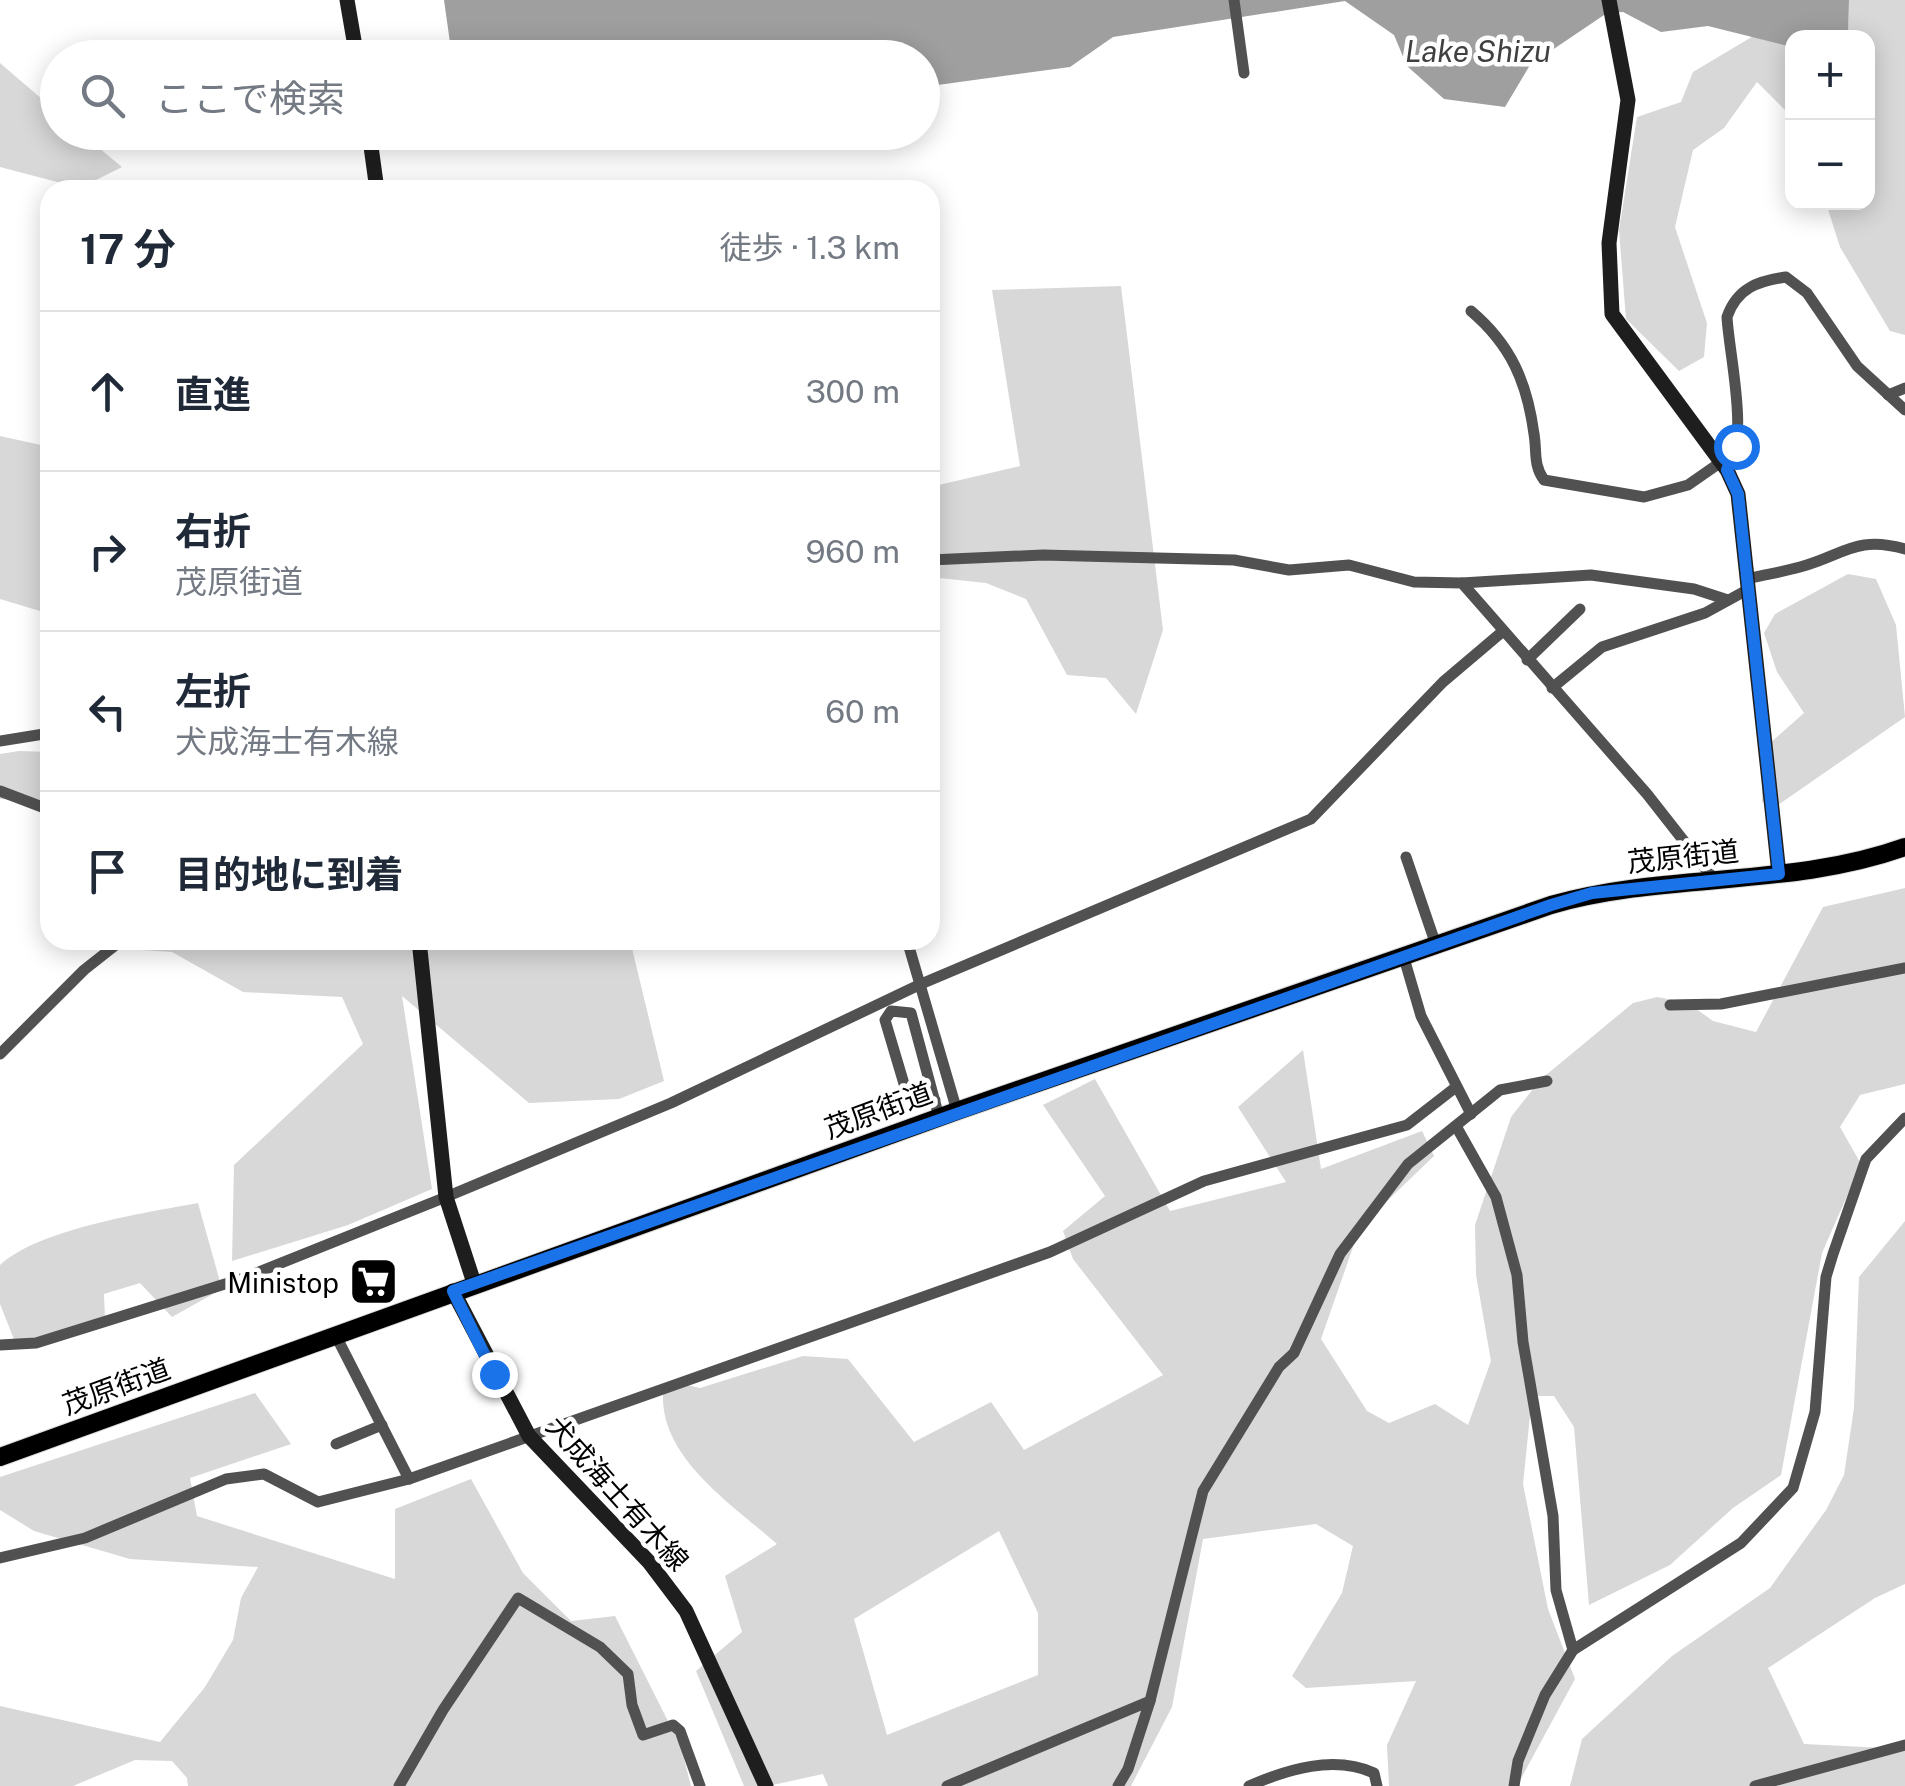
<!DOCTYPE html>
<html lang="ja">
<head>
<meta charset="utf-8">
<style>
	body { margin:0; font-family:"Public Sans","Noto Sans JP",sans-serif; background:#f2f2f3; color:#1f2937 }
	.controls { position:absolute; right:30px; top:30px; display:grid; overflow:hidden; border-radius:20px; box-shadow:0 5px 25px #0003 }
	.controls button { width:90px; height:90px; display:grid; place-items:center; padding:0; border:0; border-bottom:2px solid #e0e1e3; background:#fff; color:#1f2937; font:50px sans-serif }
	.stop { position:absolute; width:30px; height:30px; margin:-22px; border:8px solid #1a73e8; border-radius:50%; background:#fff }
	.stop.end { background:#1a73e8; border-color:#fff; box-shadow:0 2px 10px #0008 }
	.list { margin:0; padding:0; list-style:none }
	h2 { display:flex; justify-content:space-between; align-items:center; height:130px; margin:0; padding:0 40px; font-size:42px }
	h2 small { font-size:32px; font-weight:400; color:#747a83 }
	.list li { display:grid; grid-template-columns:65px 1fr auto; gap:30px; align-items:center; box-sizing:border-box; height:160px; padding:0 40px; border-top:2px solid #e0e1e3 }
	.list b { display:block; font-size:38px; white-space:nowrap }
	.list p { margin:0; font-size:32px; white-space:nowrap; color:#747a83 }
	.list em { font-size:32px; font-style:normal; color:#747a83 }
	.icon { flex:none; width:55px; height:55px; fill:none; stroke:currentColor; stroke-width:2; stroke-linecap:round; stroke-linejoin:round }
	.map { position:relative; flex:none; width:1905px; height:1786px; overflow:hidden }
	.search { position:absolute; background:#fff; box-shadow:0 5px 25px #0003; left:40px; top:40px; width:900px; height:110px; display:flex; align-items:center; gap:25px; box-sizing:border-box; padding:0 35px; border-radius:55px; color:#747a83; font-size:38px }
	.panel { position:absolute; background:#fff; box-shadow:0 5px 25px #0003; left:40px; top:180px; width:900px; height:770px; border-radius:30px }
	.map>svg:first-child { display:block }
</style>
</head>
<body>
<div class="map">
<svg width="1905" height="1786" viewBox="0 0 1905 1786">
	<rect width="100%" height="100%" fill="#fff"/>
	<g fill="#d8d8d8" fill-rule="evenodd">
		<path d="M1849,0H1905V335L1890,331L1840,247L1826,203L1868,202V38L1848,37Z"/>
		<path d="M1755,35L1792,47V117L1757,82L1724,128L1693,150L1675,227L1707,323L1704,357L1679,371L1626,319L1619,230L1637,117L1681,102L1693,72Z"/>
		<path d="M0,63L57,112L58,132L81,133L122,167L80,188L0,167Z"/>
		<path d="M1121,286L1163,630L1136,714L1106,678L1067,675L1026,599L986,583L930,577V487L1020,466L992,290Z"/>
		<path d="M0,436L50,447V614L0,599Z"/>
		<path d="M1848,574L1876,579L1896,625L1905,717L1778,805L1762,802V750L1804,713L1777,672L1764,633L1775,614Z"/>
		<path d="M19,751L50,752V802L0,799V754Z"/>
		<path d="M1905,888V1084L1860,1095L1840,1127L1861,1164L1822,1253L1781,1475L1733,1508L1670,1565L1589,1605L1574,1427L1554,1396H1532L1523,1484L1548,1609L1575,1679L1517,1786H1389L1387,1745L1416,1681L1306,1688L1292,1676L1342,1593L1353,1546L1316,1524L1203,1539L1172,1707L1131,1786H828L823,1774L768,1786H744L696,1671L742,1632L725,1576L777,1544C733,1505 661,1459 663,1395L678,1383L700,1388L803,1356L848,1359L914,1442L991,1402L1024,1450L1163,1375L1073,1259L1063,1231L1105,1196L1043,1105L1095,1079L1170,1211L1286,1182L1238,1107L1303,1050L1321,1169L1422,1131L1434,1156L1360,1227L1321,1339L1367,1411L1389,1423L1435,1404L1468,1425L1491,1361L1476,1275L1475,1225L1511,1117L1540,1080L1633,1003L1657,997L1688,1003L1713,1021L1756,1032L1823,907ZM999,1531L1038,1613V1675L887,1735L854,1619Z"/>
		<path d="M138,940H630L664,1081L619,1099L529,1103L402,996L432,1189L348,1225L232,1261L234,1165L363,1044L342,997L243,992L172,952L127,949Z"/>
		<path d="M198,1203L222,1289L172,1317L140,1283L104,1294L105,1320L17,1347L0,1304V1265C39,1229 144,1213 198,1203Z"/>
		<path d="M1905,1221V1584L1875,1598L1768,1668L1804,1744L1905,1749V1786H1570L1582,1739L1672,1656L1770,1588L1826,1510L1844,1475L1854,1408L1859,1277Z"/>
		<path d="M255,1393L291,1444L190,1478L197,1516L395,1579V1509L471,1479L523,1573L571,1621L615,1616L681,1747L691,1786H188L187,1778L172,1761L135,1760L73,1786H0V1706L160,1742L205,1687L233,1640L241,1598L258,1567L130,1559L34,1531L0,1510V1477Z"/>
	</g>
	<path fill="#9f9f9f" d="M444,0H1849L1848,37L1792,38V47L1708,26L1661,32L1623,12L1607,13L1530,65L1505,107L1444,99L1407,66L1394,35L1345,1L1113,37L1070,67L923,87L922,58L452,57Z"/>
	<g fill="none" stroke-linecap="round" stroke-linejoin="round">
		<defs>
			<path id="primary" d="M0,1457L957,1111L1551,905C1666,872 1791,888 1905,847"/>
		</defs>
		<use href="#primary" stroke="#dbdbdb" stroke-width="20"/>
		<g stroke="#515151" stroke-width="11">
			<path d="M1234,0L1244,73"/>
			<path d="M1471,311C1511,345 1527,382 1534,434C1537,451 1533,465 1544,480L1644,497L1688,485L1721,462"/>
			<path d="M1888,395L1905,388"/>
			<path d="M1727,470C1750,439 1729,355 1727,317C1737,288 1758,281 1786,277L1807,293L1857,366L1905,410"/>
			<path d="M930,560L1043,555L1234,560L1289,570L1349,565L1414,582L1462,583L1647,794L1716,882"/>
			<path d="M1746,579C1764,575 1782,572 1800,567C1844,555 1856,535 1905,549"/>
			<path d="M1462,583L1591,575L1694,589L1728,600"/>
			<path d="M1527,660L1580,609"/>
			<path d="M1552,688L1602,647L1705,613L1747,590"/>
			<path d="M0,741L50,733"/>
			<path d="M0,791L50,810"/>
			<path d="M1406,857L1436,945"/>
			<path d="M907,940L957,1111"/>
			<path d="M1404,958L1421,1016L1471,1114"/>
			<path d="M1670,1005L1721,1004L1905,968"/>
			<path d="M0,1054L84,970L122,940"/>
			<path d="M935,1100L924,1105L907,1094L885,1020L891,1011L911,1013L939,1117"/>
			<path d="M1456,1126L1496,1197L1517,1275L1523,1342L1553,1516L1556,1590L1573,1650"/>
			<path d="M336,1336L409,1479"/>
			<path d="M0,1345L36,1343L241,1279L446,1197L671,1103L921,984L1311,819L1443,682L1502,632"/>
			<path d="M336,1444L382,1425"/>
			<path d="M0,1558L85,1538L226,1479L264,1474L318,1502L409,1479L1050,1252L1204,1181L1407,1125L1456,1087"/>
			<path d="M399,1786L443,1710L518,1598L600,1647L628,1674L632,1705L643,1735L673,1725L680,1731L700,1786"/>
			<path d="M947,1786L1150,1701L1203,1491L1279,1367L1294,1353L1340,1254L1408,1164L1500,1090L1547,1081"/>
			<path d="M1118,1786L1128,1769L1150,1701"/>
			<path d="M1249,1786C1288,1769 1334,1755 1374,1773L1377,1786"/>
			<path d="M1514,1786L1518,1761L1545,1695L1573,1650L1741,1543L1793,1488L1815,1412L1826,1277L1833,1254L1866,1159L1905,1118"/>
			<path d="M1755,1786L1905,1745"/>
		</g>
		<g stroke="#1e1e1e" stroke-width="15">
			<path d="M347,0L357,58"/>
			<path d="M1609,0L1628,100L1609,243L1612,314L1727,470L1738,494L1779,874"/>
			<path d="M369,132L377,190"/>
			<path d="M419,940L446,1197L474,1283"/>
			<path d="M453,1291L529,1436L649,1562L686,1611L766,1786"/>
		</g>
		<use href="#primary" stroke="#000" stroke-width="18"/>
	</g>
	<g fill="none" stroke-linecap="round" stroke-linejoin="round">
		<path stroke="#1a73e8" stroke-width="12" d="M494,1374L453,1291L1551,905L1592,893L1779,874L1738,494L1727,470L1736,446"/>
	</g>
	<defs>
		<symbol id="supermarket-square" viewBox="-11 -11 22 22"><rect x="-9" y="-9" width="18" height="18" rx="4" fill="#000" stroke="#fff"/><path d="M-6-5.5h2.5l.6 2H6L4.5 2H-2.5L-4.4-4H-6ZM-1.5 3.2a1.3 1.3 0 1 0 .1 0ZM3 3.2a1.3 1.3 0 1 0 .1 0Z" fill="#fff"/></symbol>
	</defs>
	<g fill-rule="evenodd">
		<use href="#supermarket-square" x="346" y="1254" width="55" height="55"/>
	</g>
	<g text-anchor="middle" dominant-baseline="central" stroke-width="9" stroke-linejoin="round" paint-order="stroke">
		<g font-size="28" fill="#000" stroke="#fff">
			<text transform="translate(1683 856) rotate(-6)">茂原街道</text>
			<text transform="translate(878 1110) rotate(-20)">茂原街道</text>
			<text transform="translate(116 1386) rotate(-20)">茂原街道</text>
			<text transform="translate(618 1493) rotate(48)">犬成海士有木線</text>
		</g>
		<g font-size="28" fill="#000" stroke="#fff" text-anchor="end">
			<text x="339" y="1282">Ministop</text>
		</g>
		<g font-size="30" font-style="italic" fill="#404040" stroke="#fff">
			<text x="1478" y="51">Lake Shizu</text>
		</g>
	</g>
</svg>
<div class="controls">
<button>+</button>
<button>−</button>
</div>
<div class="stop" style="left:1736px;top:446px"></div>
<div class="stop end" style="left:494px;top:1374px"></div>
<div class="search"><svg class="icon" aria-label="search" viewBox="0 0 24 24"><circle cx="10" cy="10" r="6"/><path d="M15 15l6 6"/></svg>ここで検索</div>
<section class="panel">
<h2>17 分<small>徒歩 · 1.3 km</small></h2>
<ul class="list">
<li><svg class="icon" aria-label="ahead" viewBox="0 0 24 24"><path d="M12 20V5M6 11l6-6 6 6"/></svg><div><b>直進</b></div><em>300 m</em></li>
<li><svg class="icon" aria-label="right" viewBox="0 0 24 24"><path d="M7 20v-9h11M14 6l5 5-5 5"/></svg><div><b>右折</b><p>茂原街道</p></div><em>960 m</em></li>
<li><svg class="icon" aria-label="left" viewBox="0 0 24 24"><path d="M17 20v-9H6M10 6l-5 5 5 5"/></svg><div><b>左折</b><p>犬成海士有木線</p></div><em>60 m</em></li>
<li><svg class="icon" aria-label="arrive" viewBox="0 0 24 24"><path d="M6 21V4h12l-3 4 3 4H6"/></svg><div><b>目的地に到着</b></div></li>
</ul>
</section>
</div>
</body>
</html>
